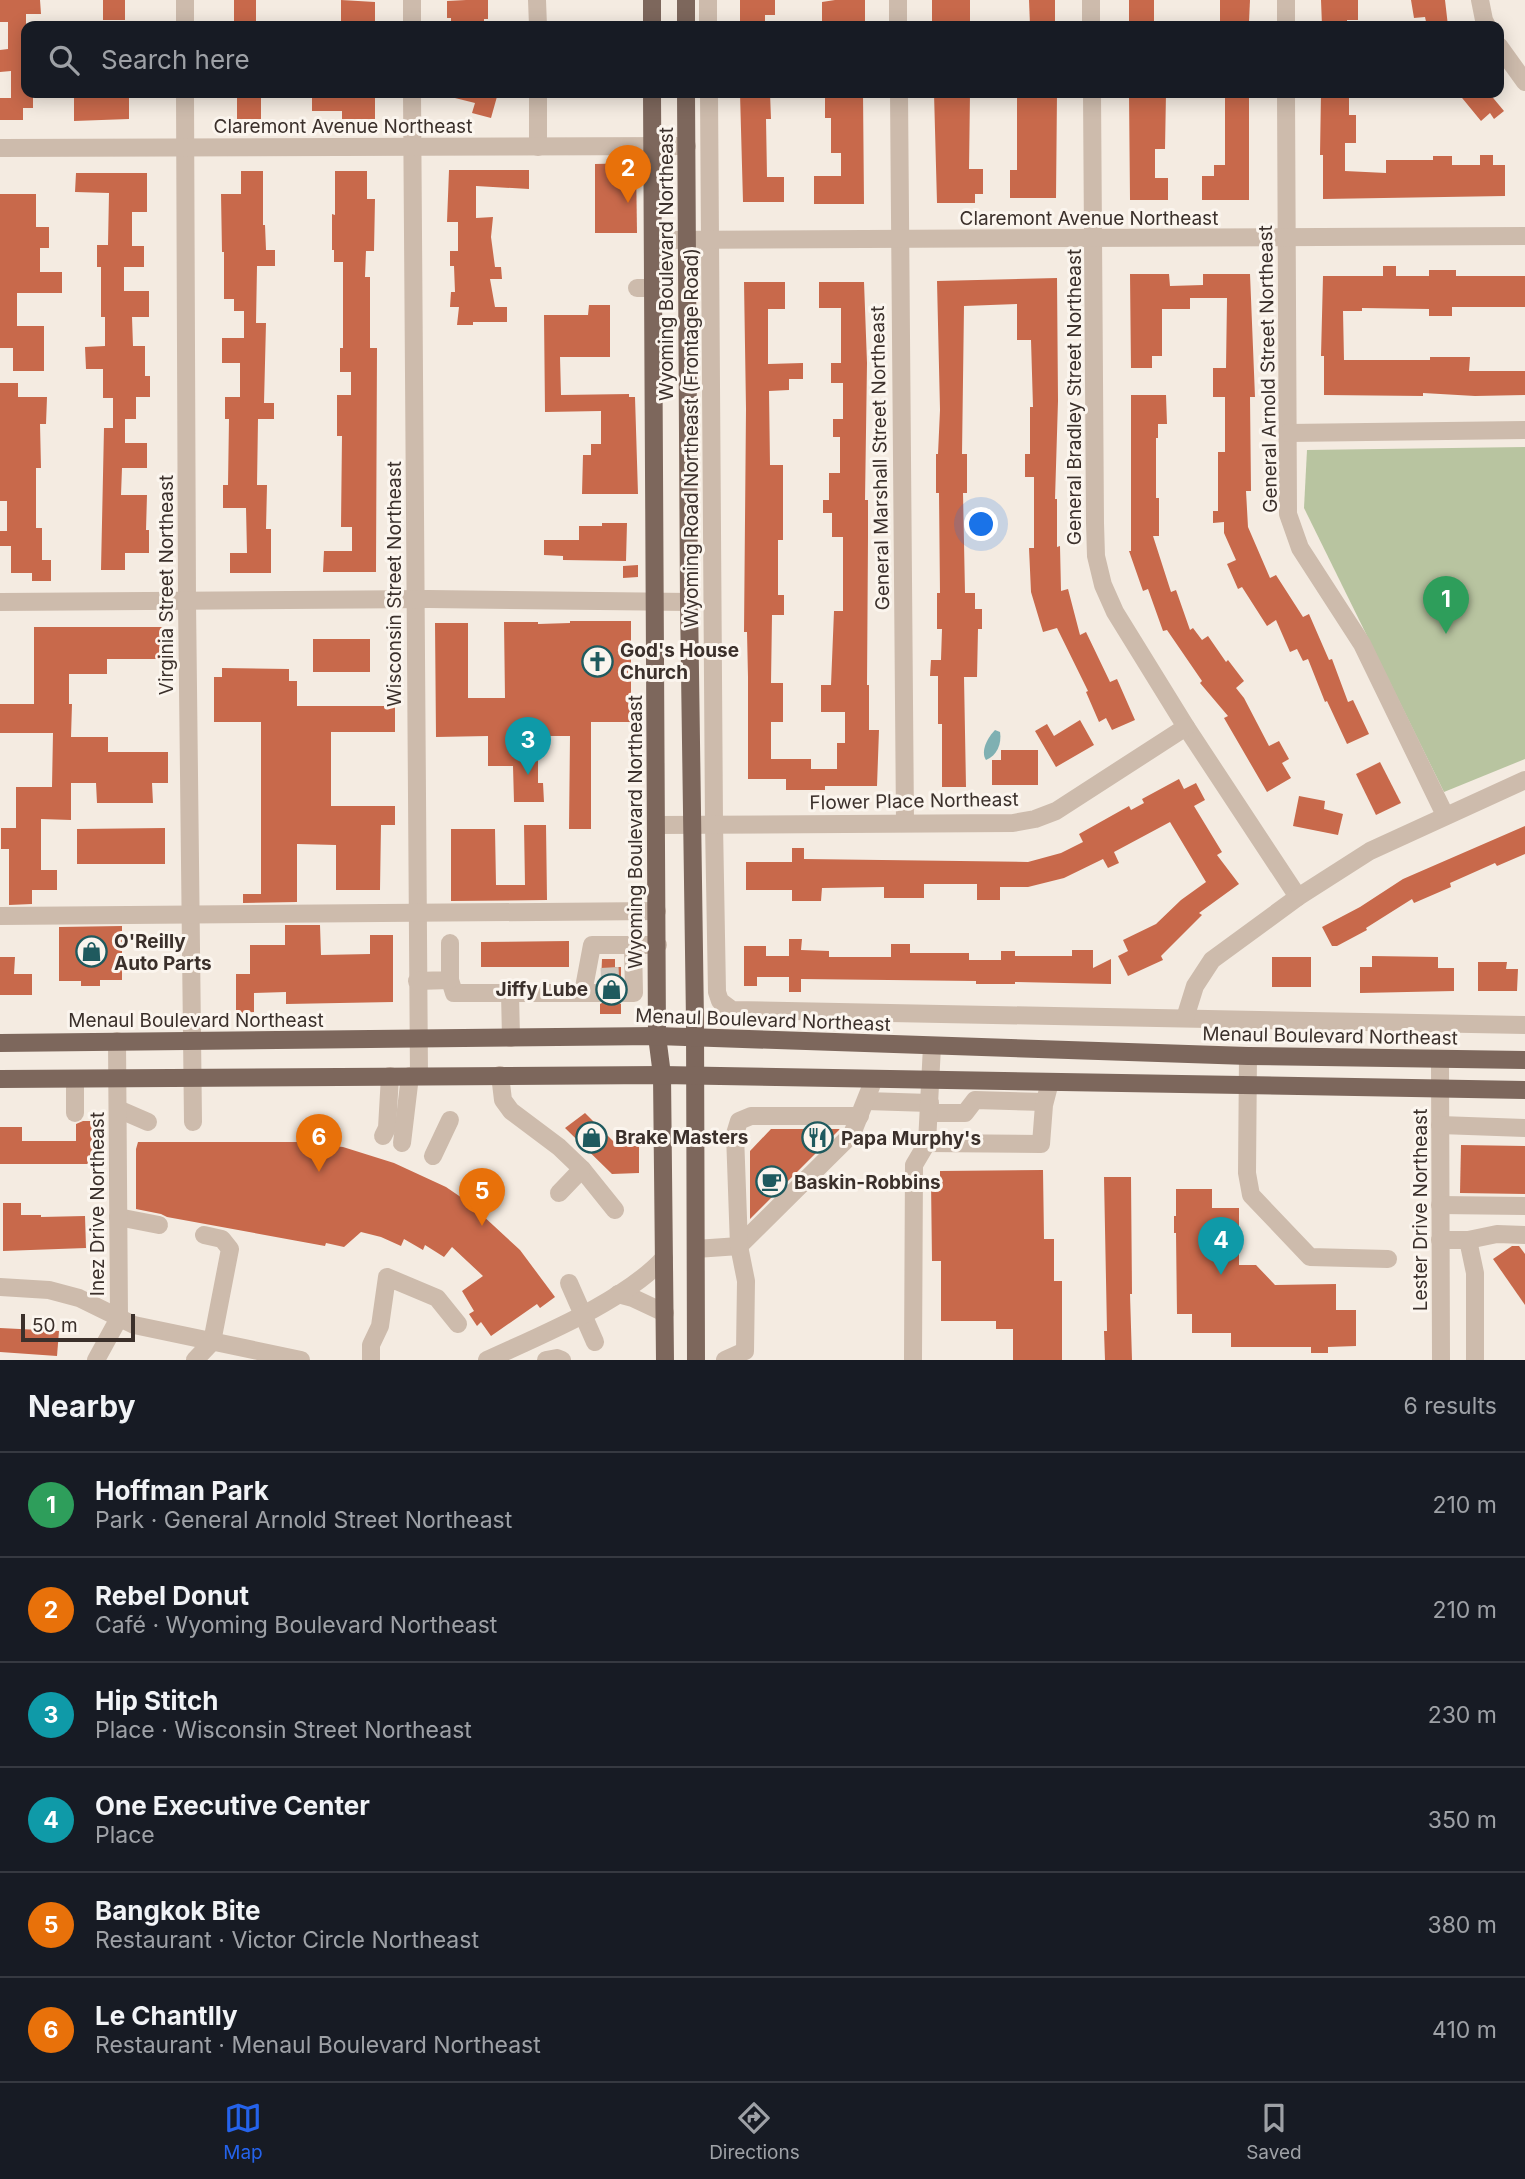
<!DOCTYPE html>
<html lang="en">
<head>
<meta charset="utf-8">
<style>
	body { margin:0; font-family:Inter,sans-serif; background:#20242c; color:#f1f3f6 }
	.scale { position:absolute; left:21px; bottom:18px; width:114px; box-sizing:border-box; padding-left:7px; border:4px solid #3b302b; border-top:0; font-size:19px; line-height:24px; white-space:nowrap; color:#3b302b; -webkit-text-stroke:5px #fbf5ee; paint-order:stroke }
	.you { position:absolute; left:982px; top:525px; width:24px; height:24px; margin:-18px; border:5px solid #fff; border-radius:50%; background:#1a73e8; box-shadow:0 0 0 10px #1a73e833 }
	.badge { display:grid; place-items:center; width:46px; height:46px; border-radius:50%; background:#2563eb; color:#fff; font-size:23px; font-weight:700 }
	.pin { position:absolute; translate:-50% -58px; filter:drop-shadow(0 2px 4px #0008) }
	.pin::after { content:''; position:absolute; top:37px; width:24px; height:21px; background:inherit; clip-path:polygon(0 0,100% 0,50% 100%) }
	.list { margin:0; padding:0; list-style:none }
	h2 { display:flex; justify-content:space-between; align-items:center; height:91px; margin:0; padding:0 28px; font-size:30px }
	h2 small { font-size:23px; font-weight:400; color:#9ea1a6 }
	.list li { display:grid; grid-template-columns:46px 1fr auto; gap:21px; align-items:center; box-sizing:border-box; height:105px; padding:0 28px; border-top:2px solid #363941 }
	.list b { display:block; font-size:26px; white-space:nowrap }
	.list p { margin:0; font-size:23px; white-space:nowrap; color:#9ea1a6 }
	.list em { font-size:23px; font-style:normal; color:#9ea1a6 }
	.icon { flex:none; width:38px; height:38px; fill:none; stroke:currentColor; stroke-width:2; stroke-linecap:round; stroke-linejoin:round }
	.map { position:relative; flex:none; width:1525px; height:1360px; overflow:hidden }
	.search { position:absolute; background:#171b24; box-shadow:0 4px 18px #0003; left:21px; right:21px; top:21px; height:77px; display:flex; align-items:center; gap:18px; box-sizing:border-box; padding:0 24px; border-radius:14px; color:#9ea1a6; font-size:26px }
	.sheet { height:721px; background:#171b24 }
	nav { display:flex; justify-content:space-around; align-items:center; box-sizing:border-box; height:98px; border-top:2px solid #363941; background:#171b24; font-size:19px; color:#9ea1a6 }
	nav a { display:grid; justify-items:center; gap:4px }
	nav .on { color:#2563eb }
	.map>svg:first-child { display:block }
</style>
</head>
<body>
<div class="map">
<svg width="1525" height="1360" viewBox="0 0 1525 1360">
	<rect width="100%" height="100%" fill="#f4ebe1"/>
	<path fill="#b8c4a0" d="M1525,447V759L1444,792L1304,508L1307,450Z"/>
	<path fill="#7fb0b2" d="M995,730L1000,732C1002,743 997,756 986,760C980,751 988,737 995,730Z"/>
	<g fill="#c8694b">
		<path d="M0,0H40L41,14H26V93H33V108H23V120H0V98H11V71L0,72V50L8,49V22H0Z"/>
		<rect x="103" y="0" width="22" height="20"/>
		<rect x="234" y="0" width="22" height="21"/>
		<path d="M341,0L375,2V21H341Z"/>
		<path d="M466,0H488V19H484V26H451V18H447V1Z"/>
		<path d="M740,0H775V15H765V25H740Z"/>
		<path d="M835,0H865V25H822V2Z"/>
		<rect x="932" y="0" width="38" height="26"/>
		<path d="M1029,0H1055V25H1030Z"/>
		<rect x="1129" y="0" width="25" height="23"/>
		<path d="M1220,0H1250L1249,22H1220Z"/>
		<path d="M1321,0H1358V20H1347V26H1322Z"/>
		<path d="M1411,0H1445L1448,26H1427L1425,17L1414,18Z"/>
		<path d="M107,93H129V119L74,121V97H107Z"/>
		<rect x="237" y="93" width="24" height="26"/>
		<path d="M312,93H375V119H342V111H312Z"/>
		<path d="M451,93H498L491,118L472,113L475,103L451,97Z"/>
		<path d="M740,93H770L771,119H766L767,177H784V202H743Z"/>
		<path d="M825,93H863L864,204H814V176H841V153H831V118H825Z"/>
		<path d="M934,93H970L969,169H983V194H975V203H937Z"/>
		<path d="M1017,93H1057L1056,198H1010V170H1017Z"/>
		<path d="M1129,93H1166L1165,149H1155V178H1168V200H1130Z"/>
		<path d="M1225,93H1249V200H1202V176H1214V165H1225Z"/>
		<path d="M1321,93H1349V115H1356V143H1345V171L1386,173V160H1433V156H1452V165H1480V155H1493V165H1505V196L1323,199V155H1320Z"/>
		<path d="M1458,93H1489L1504,111L1494,119L1490,113L1481,121Z"/>
		<path d="M636,163L637,233H595V164Z"/>
		<path d="M449,170H529V189L476,186V218L493,217L491,237L495,267H501L502,279H490L495,307H507V322H473V325H457L459,307H450L451,292H455L454,266H450V251H458V222H447Z"/>
		<path d="M241,171H263V225H265L266,250H275V266H257L256,323H266L264,403H274V419H258L257,485H267L266,529H271V573H230V553H247L246,508H223V485H228L229,419H225V397H240V363H222V338H244V311H234V299H224V252H222L221,194H241Z"/>
		<path d="M335,171H367V199H375L374,251H366L365,277H370V348H377L376,572H323L324,551H352V527H341L342,436H337V395H351V372H340V348H343V262H334V250H332V214L335,215Z"/>
		<path d="M76,173H147V212H132V246H144V267H124V291H149V317H132L133,346H145V376H150V397H136V419H125V443H147V468H122L121,495H147L146,530H149V553H125V570H101L104,428H113V398H103V369H86L85,347L105,346V317H101V267H97V245H108L109,193L75,192Z"/>
		<path d="M0,194H36V227H49V248H40V272H62V293H17V326H44V371H13V348H0Z"/>
		<path d="M1383,266H1396V276H1429V270H1456V276H1525V307H1452V316H1429V309L1362,308V311H1343L1344,360H1430V357H1470L1469,371H1525V395L1475,396L1423,393V396L1324,395V356H1321L1323,276H1383Z"/>
		<path d="M1130,274H1169L1170,286L1203,285V274H1250L1255,397H1250L1251,491H1246L1248,527L1270,578L1276,575L1303,617L1309,614L1329,660L1332,659L1348,702L1353,700L1369,734L1347,744L1327,701L1325,702L1308,659L1303,661L1297,649L1290,652L1276,620L1267,626L1242,587L1238,589L1227,564L1236,560L1224,533V522L1213,523V511H1218V452H1225V397H1213V368H1226L1227,298H1190V309H1162V356H1152V368H1131Z"/>
		<path d="M1057,278L1058,401L1055,499H1057V547L1060,546L1061,591L1068,589L1080,635L1086,632L1110,682L1117,679L1135,720L1112,730L1106,718L1099,722L1086,692L1088,691L1057,628L1043,632L1031,592L1029,548H1034V477H1025V454H1030V407H1033L1031,340H1017V304L964,306L962,454H967V493H963L965,593H975V609H982V629H978L977,677H964L966,787H942V724H938V676H930L931,660H941L942,629H937V593H940L939,493H936V454H938L940,410L937,281Z"/>
		<path d="M744,282H785V309H768V364L803,363V379H789V390L769,391L770,465H783V540H778V595H784V615H772L771,683H783V722H771V759H811V769H837V743H845V712H821V685H831L834,611H843V537H832V513H823V500H829V473H840V437H833V419H843V383H831V363H841V308H819V282H864L867,363L865,500H868V537L867,685H869V730H879L877,786H825V790H786V779H748V677L747,632H744L746,409Z"/>
		<path d="M589,305H610V357H560L561,395L629,394V397H635L638,494H582L583,455H591V444H601V411L545,412L544,315H588Z"/>
		<path d="M0,383H18V397H47L46,424H40L41,468H36V528H42V560H51V581H32V573H11V546H0V531H7V501H0Z"/>
		<path d="M1131,395H1166L1167,424H1158V438H1156V498H1159V536H1153L1171,592L1176,590L1190,630L1193,628L1202,640L1208,636L1226,662L1228,660L1244,681L1236,688L1244,698L1269,746L1279,741L1289,759L1282,763L1291,778L1267,792L1224,718L1228,716L1200,683L1202,681L1167,630L1163,631L1148,589L1143,591L1129,551H1131Z"/>
		<path d="M602,523H627L626,561L563,560V556L544,555V540H579V526H602Z"/>
		<path d="M638,565V577L623,578V566Z"/>
		<path d="M570,621H631V722H591V829H569L570,736H538V783H543L544,802H514L513,766H488V736L436,737L435,623H468V698H505L504,622H538V624L570,623Z"/>
		<path d="M34,627H167V659H107V674H69V704H72L71,737H108V752H168V783H152L153,803H97L96,783H71V820L41,819V870H57V890H32V904L9,905V849H1V828H16V787H52L53,733H0V704H34Z"/>
		<rect x="313" y="639" width="57" height="33"/>
		<path d="M222,668L289,669V681H297V706H395V732H331V806H395V825H381L380,890H336V845L297,844V902L243,903V894H261V722H214V677H222Z"/>
		<path d="M1080,720L1094,745L1056,767L1035,731L1047,724L1054,736Z"/>
		<path d="M1001,750H1038V785H992V760H1001Z"/>
		<path d="M1380,762L1401,803L1376,815L1356,774Z"/>
		<path d="M1179,779L1184,789L1196,783L1205,800L1194,806L1222,852L1217,855L1239,884L1199,913L1202,915L1161,956L1163,960L1128,976L1118,956L1128,951L1123,940L1156,924L1181,900L1206,882L1170,822L1114,852L1119,863L1108,868L1103,859L1064,878L1028,887H1000V900H977V884H924V898H884V887L822,888L821,901H792V890H746V862H792V848H804V859L1028,862L1061,853L1083,842L1079,834L1129,806L1131,810L1144,803L1142,799Z"/>
		<path d="M1299,796L1325,801L1324,809L1343,814L1338,835L1293,826Z"/>
		<path d="M524,825H546L547,900L451,901V829H495L496,885H525Z"/>
		<path d="M1525,826V854L1497,866L1495,863L1450,883L1451,887L1414,903L1412,899L1366,928L1367,930L1337,946H1332L1322,927L1360,907L1403,879Z"/>
		<path d="M165,828V864H77V829Z"/>
		<path d="M285,925H320L321,955L370,954V935H393V1002L286,1004V992L254,993V1012L236,1013V974H250V945H285Z"/>
		<path d="M122,926V980H100V986H81V981H59V927Z"/>
		<path d="M789,939H802L801,950L829,951V957H891V944H910V953H969V960H1001V951H1015V956H1072V950H1093V968L1111,959V984L1015,982V984H976V981L801,979V992H789V977H757V986H744V946H766V956H789Z"/>
		<path d="M569,941V967H481V942Z"/>
		<path d="M1372,956L1438,957V968H1454V991L1360,993V967H1372Z"/>
		<path d="M0,957H15L14,974H32V995H0Z"/>
		<rect x="1272" y="957" width="39" height="30"/>
		<path d="M602,959H615V967H621V982L611,988L601,982Z"/>
		<path d="M1478,962H1507L1506,969H1518L1517,991H1478Z"/>
		<path d="M611,998L621,1004V1014H600V1004Z"/>
		<path d="M585,1113L618,1146H639V1173L612,1174L565,1128Z"/>
		<path d="M83,1121H98V1164H0V1127H22V1141H76V1124Z"/>
		<path d="M771,1129H840L750,1219V1151Z"/>
		<path d="M138,1142H302L343,1147L394,1163L446,1187L468,1202L520,1250L555,1297L540,1308L537,1304L491,1336L481,1322L477,1326L469,1314L474,1311L462,1291L483,1276L452,1247L444,1257L425,1245L423,1250L404,1239L401,1246L381,1237L361,1232L344,1247L326,1243L325,1246L167,1217L161,1214L136,1209V1149Z"/>
		<path d="M1461,1145L1525,1146V1194L1460,1193Z"/>
		<path d="M1043,1170L1044,1239H1054V1281H1062V1360H1013V1329H996V1321H941V1261H932L931,1181H940V1171Z"/>
		<path d="M1104,1177H1131L1132,1294H1130L1132,1360H1105L1104,1331H1107Z"/>
		<path d="M1176,1189H1212V1208H1239V1265H1256L1275,1285L1336,1284V1310H1356V1346L1328,1347V1353H1311V1347H1231V1333H1192V1314H1177L1176,1233H1174V1216H1176Z"/>
		<path d="M3,1203H21V1215H41V1217L85,1216L86,1248L3,1251Z"/>
		<path d="M1512,1246H1519L1525,1254V1305L1493,1259Z"/>
		<path d="M0,1328L59,1331L57,1356L0,1352Z"/>
	</g>
	<g fill="none" stroke-linecap="round" stroke-linejoin="round">
		<path stroke="#cfc6bd" stroke-width="18" stroke-dasharray="18 9" stroke-linecap="butt" d="M601,977L621,976"/>
		<g stroke="#cdbbac" stroke-width="18">
			<path d="M185,0V26"/>
			<path d="M412,0V26"/>
			<path d="M537,0L538,26"/>
			<path d="M708,0V26"/>
			<path d="M898,0V26"/>
			<path d="M1091,0V26"/>
			<path d="M1286,0V26"/>
			<path d="M1480,0L1484,20L1487,26"/>
			<path d="M1499,46L1525,82"/>
			<path d="M185,93L187,601L193,1122"/>
			<path d="M412,93L419,1076"/>
			<path d="M538,93V147"/>
			<path d="M709,93L714,824L717,992L720,1001L732,1010L1525,1025"/>
			<path d="M899,93L905,823"/>
			<path d="M1092,93L1095,523L1096,556L1103,585L1115,612L1186,727L1298,897"/>
			<path d="M1286,93L1288,514L1300,548L1362,644L1445,815"/>
			<path d="M0,148L687,146"/>
			<path d="M654,240L1525,236"/>
			<path d="M637,288H654"/>
			<path d="M1288,433L1525,430"/>
			<path d="M0,602L429,599L689,602"/>
			<path d="M658,825L1013,823L1035,819L1056,811L1186,727"/>
			<path d="M0,916L657,911"/>
			<path d="M450,980L454,993H583L592,945H658"/>
			<path d="M417,981L450,980V943"/>
			<path d="M510,993L511,1038"/>
			<path d="M583,993H601"/>
			<path d="M621,993H634L633,945"/>
			<path d="M1185,1018L1195,986L1212,960L1298,897L1370,851L1525,780"/>
			<path d="M1248,1056L1247,1173L1251,1195L1310,1257L1388,1259"/>
			<path d="M1440,1059L1441,1360"/>
			<path d="M500,1075L503,1100L511,1111L559,1147L582,1169L615,1210"/>
			<path d="M75,1079V1113"/>
			<path d="M866,1101L930,1103"/>
			<path d="M118,1109L148,1122"/>
			<path d="M929,1113H965L975,1100L1044,1102"/>
			<path d="M1440,1125L1525,1128"/>
			<path d="M383,1136L387,1128L390,1076"/>
			<path d="M402,1143L410,1076"/>
			<path d="M927,1143L1041,1144L1044,1105L1050,1082"/>
			<path d="M433,1156L450,1120"/>
			<path d="M559,1193L582,1169"/>
			<path d="M1440,1205L1525,1206"/>
			<path d="M118,1217L159,1225"/>
			<path d="M1440,1240H1468L1497,1234L1525,1235"/>
			<path d="M1468,1240L1475,1273V1360"/>
			<path d="M696,1249L739,1246L852,1134L874,1079"/>
			<path d="M569,1283L595,1342"/>
			<path d="M0,1287L49,1290L79,1298L134,1325L301,1360"/>
			<path d="M618,1294L633,1298L665,1313"/>
			<path d="M96,1360L119,1318L117,1041"/>
			<path d="M195,1360L212,1342L230,1249L222,1239L204,1235"/>
			<path d="M371,1360V1345L380,1326L387,1277L437,1298L458,1324"/>
			<path d="M487,1360C541,1335 625,1301 664,1258"/>
			<path d="M546,1360L557,1358L562,1360"/>
			<path d="M725,1360L745,1351L746,1281L739,1246L735,1134L739,1121L751,1116H860"/>
			<path d="M913,1360L914,1165L927,1143L932,1046"/>
		</g>
		<g stroke="#7d675c" stroke-width="18">
			<path d="M652,0V26"/>
			<path d="M686,0V26"/>
			<path d="M652,93L657,1036L662,1075L665,1360"/>
			<path d="M686,93L689,602L695,1021L696,1360"/>
			<path d="M0,1043L657,1036L1248,1056L1525,1060"/>
			<path d="M0,1079L662,1075L1525,1090"/>
		</g>
	</g>
	<defs>
		<symbol id="church-ring" viewBox="-11 -11 22 22"><circle r="9.5" fill="#fbf5ee" stroke="#1f5a5e" stroke-width="1.5"/><path d="M-1.2-6h2.4v3.5h3.3v2.4h-3.3V6h-2.4V-.1h-3.3v-2.4h3.3Z" fill="#1f5a5e"/></symbol>
		<symbol id="shop-ring" viewBox="-11 -11 22 22"><circle r="9.5" fill="#fbf5ee" stroke="#1f5a5e" stroke-width="1.5"/><path d="M-5-2.5h2.3a2.7 3.5 0 0 1 5.4 0H5L5.5 6h-11ZM-1.5-2.5h3a1.5 2.3 0 0 0-3 0Z" fill="#1f5a5e"/></symbol>
		<symbol id="restaurant-ring" viewBox="-11 -11 22 22"><circle r="9.5" fill="#fbf5ee" stroke="#1f5a5e" stroke-width="1.5"/><path d="M-5-6h1v4h1v-4h1v4h1v-4h1v5L-1.5 .5V6h-2V.5L-5-1ZM5-6V6H3V1.5H1.5Q1.5-4 5-6Z" fill="#1f5a5e"/></symbol>
		<symbol id="cafe-ring" viewBox="-11 -11 22 22"><circle r="9.5" fill="#fbf5ee" stroke="#1f5a5e" stroke-width="1.5"/><path d="M-5.5-4.5H6V0H3Q3 3.5 0 3.5H-2.5Q-5.5 3.5-5.5 0ZM3-3.2v2h1.7v-2ZM-6 4.5H4V6H-6Z" fill="#1f5a5e"/></symbol>
	</defs>
	<g fill-rule="evenodd">
		<use href="#church-ring" x="580" y="644" width="35" height="35"/>
		<use href="#shop-ring" x="74" y="934" width="35" height="35"/>
		<use href="#shop-ring" x="594" y="972" width="35" height="35"/>
		<use href="#shop-ring" x="574" y="1120" width="35" height="35"/>
		<use href="#restaurant-ring" x="800" y="1120" width="35" height="35"/>
		<use href="#cafe-ring" x="754" y="1164" width="35" height="35"/>
	</g>
	<g text-anchor="middle" dominant-baseline="central" stroke-width="6" stroke-linejoin="round" paint-order="stroke">
		<g font-size="19" fill="#3b302b" stroke="#fbf5ee">
			<text x="343" y="126">Claremont Avenue Northeast</text>
			<text x="1089" y="218">Claremont Avenue Northeast</text>
			<text transform="translate(666 264) rotate(-90)">Wyoming Boulevard Northeast</text>
			<text transform="translate(1268 369) rotate(-91)">General Arnold Street Northeast</text>
			<text transform="translate(1074 397) rotate(-90)">General Bradley Street Northeast</text>
			<text transform="translate(691 438) rotate(-90)">Wyoming Road Northeast (Frontage Road)</text>
			<text transform="translate(880 458) rotate(-91)">General Marshall Street Northeast</text>
			<text transform="translate(394 584) rotate(-90)">Wisconsin Street Northeast</text>
			<text transform="translate(166 585) rotate(-90)">Virginia Street Northeast</text>
			<text transform="translate(914 801) rotate(-1)">Flower Place Northeast</text>
			<text transform="translate(635 832) rotate(-90)">Wyoming Boulevard Northeast</text>
			<text x="196" y="1020">Menaul Boulevard Northeast</text>
			<text transform="translate(763 1020) rotate(2)">Menaul Boulevard Northeast</text>
			<text transform="translate(1330 1036) rotate(1)">Menaul Boulevard Northeast</text>
			<text transform="translate(97 1204) rotate(-90)">Inez Drive Northeast</text>
			<text transform="translate(1420 1210) rotate(-90)">Lester Drive Northeast</text>
		</g>
		<g font-size="19" font-weight="bold" fill="#3b302b" stroke="#fbf5ee" text-anchor="start">
			<text x="620" y="650">God's House<tspan x="620" dy="22">Church</tspan></text>
			<text x="114" y="941">O'Reilly<tspan x="114" dy="22">Auto Parts</tspan></text>
			<text x="588" y="989" text-anchor="end">Jiffy Lube</text>
			<text x="615" y="1137">Brake Masters</text>
			<text x="841" y="1138">Papa Murphy's</text>
			<text x="794" y="1182">Baskin-Robbins</text>
		</g>
	</g>
</svg>
<div class="scale">50 m</div>
<div class="you"></div>
<div class="pin badge" style="left:1446px;top:634px;background:#2e9e5b">1</div>
<div class="pin badge" style="left:628px;top:203px;background:#e8710a">2</div>
<div class="pin badge" style="left:528px;top:775px;background:#0f9aa8">3</div>
<div class="pin badge" style="left:1221px;top:1275px;background:#0f9aa8">4</div>
<div class="pin badge" style="left:482px;top:1226px;background:#e8710a">5</div>
<div class="pin badge" style="left:319px;top:1172px;background:#e8710a">6</div>
<div class="search"><svg class="icon" aria-label="search" viewBox="0 0 24 24"><circle cx="10" cy="10" r="6"/><path d="M15 15l6 6"/></svg>Search here</div>
</div>
<section class="sheet">
<h2>Nearby<small>6 results</small></h2>
<ul class="list">
<li><span class="badge" style="background:#2e9e5b">1</span><div><b>Hoffman Park</b><p>Park · General Arnold Street Northeast</p></div><em>210 m</em></li>
<li><span class="badge" style="background:#e8710a">2</span><div><b>Rebel Donut</b><p>Café · Wyoming Boulevard Northeast</p></div><em>210 m</em></li>
<li><span class="badge" style="background:#0f9aa8">3</span><div><b>Hip Stitch</b><p>Place · Wisconsin Street Northeast</p></div><em>230 m</em></li>
<li><span class="badge" style="background:#0f9aa8">4</span><div><b>One Executive Center</b><p>Place</p></div><em>350 m</em></li>
<li><span class="badge" style="background:#e8710a">5</span><div><b>Bangkok Bite</b><p>Restaurant · Victor Circle Northeast</p></div><em>380 m</em></li>
<li><span class="badge" style="background:#e8710a">6</span><div><b>Le Chantlly</b><p>Restaurant · Menaul Boulevard Northeast</p></div><em>410 m</em></li>
</ul>
</section>
<nav>
<a class="on"><svg class="icon" aria-label="map" viewBox="0 0 24 24"><path d="M3 6l6-2 6 2 6-2v14l-6 2-6-2-6 2zM9 4v14M15 6v14"/></svg>Map</a>
<a><svg class="icon" aria-label="directions" viewBox="0 0 24 24"><path d="M12 3l9 9-9 9-9-9zM9 14v-3h6M13 9l2 2-2 2"/></svg>Directions</a>
<a><svg class="icon" aria-label="saved" viewBox="0 0 24 24"><path d="M7 4h10v16l-5-4-5 4z"/></svg>Saved</a>
</nav>
</body>
</html>
